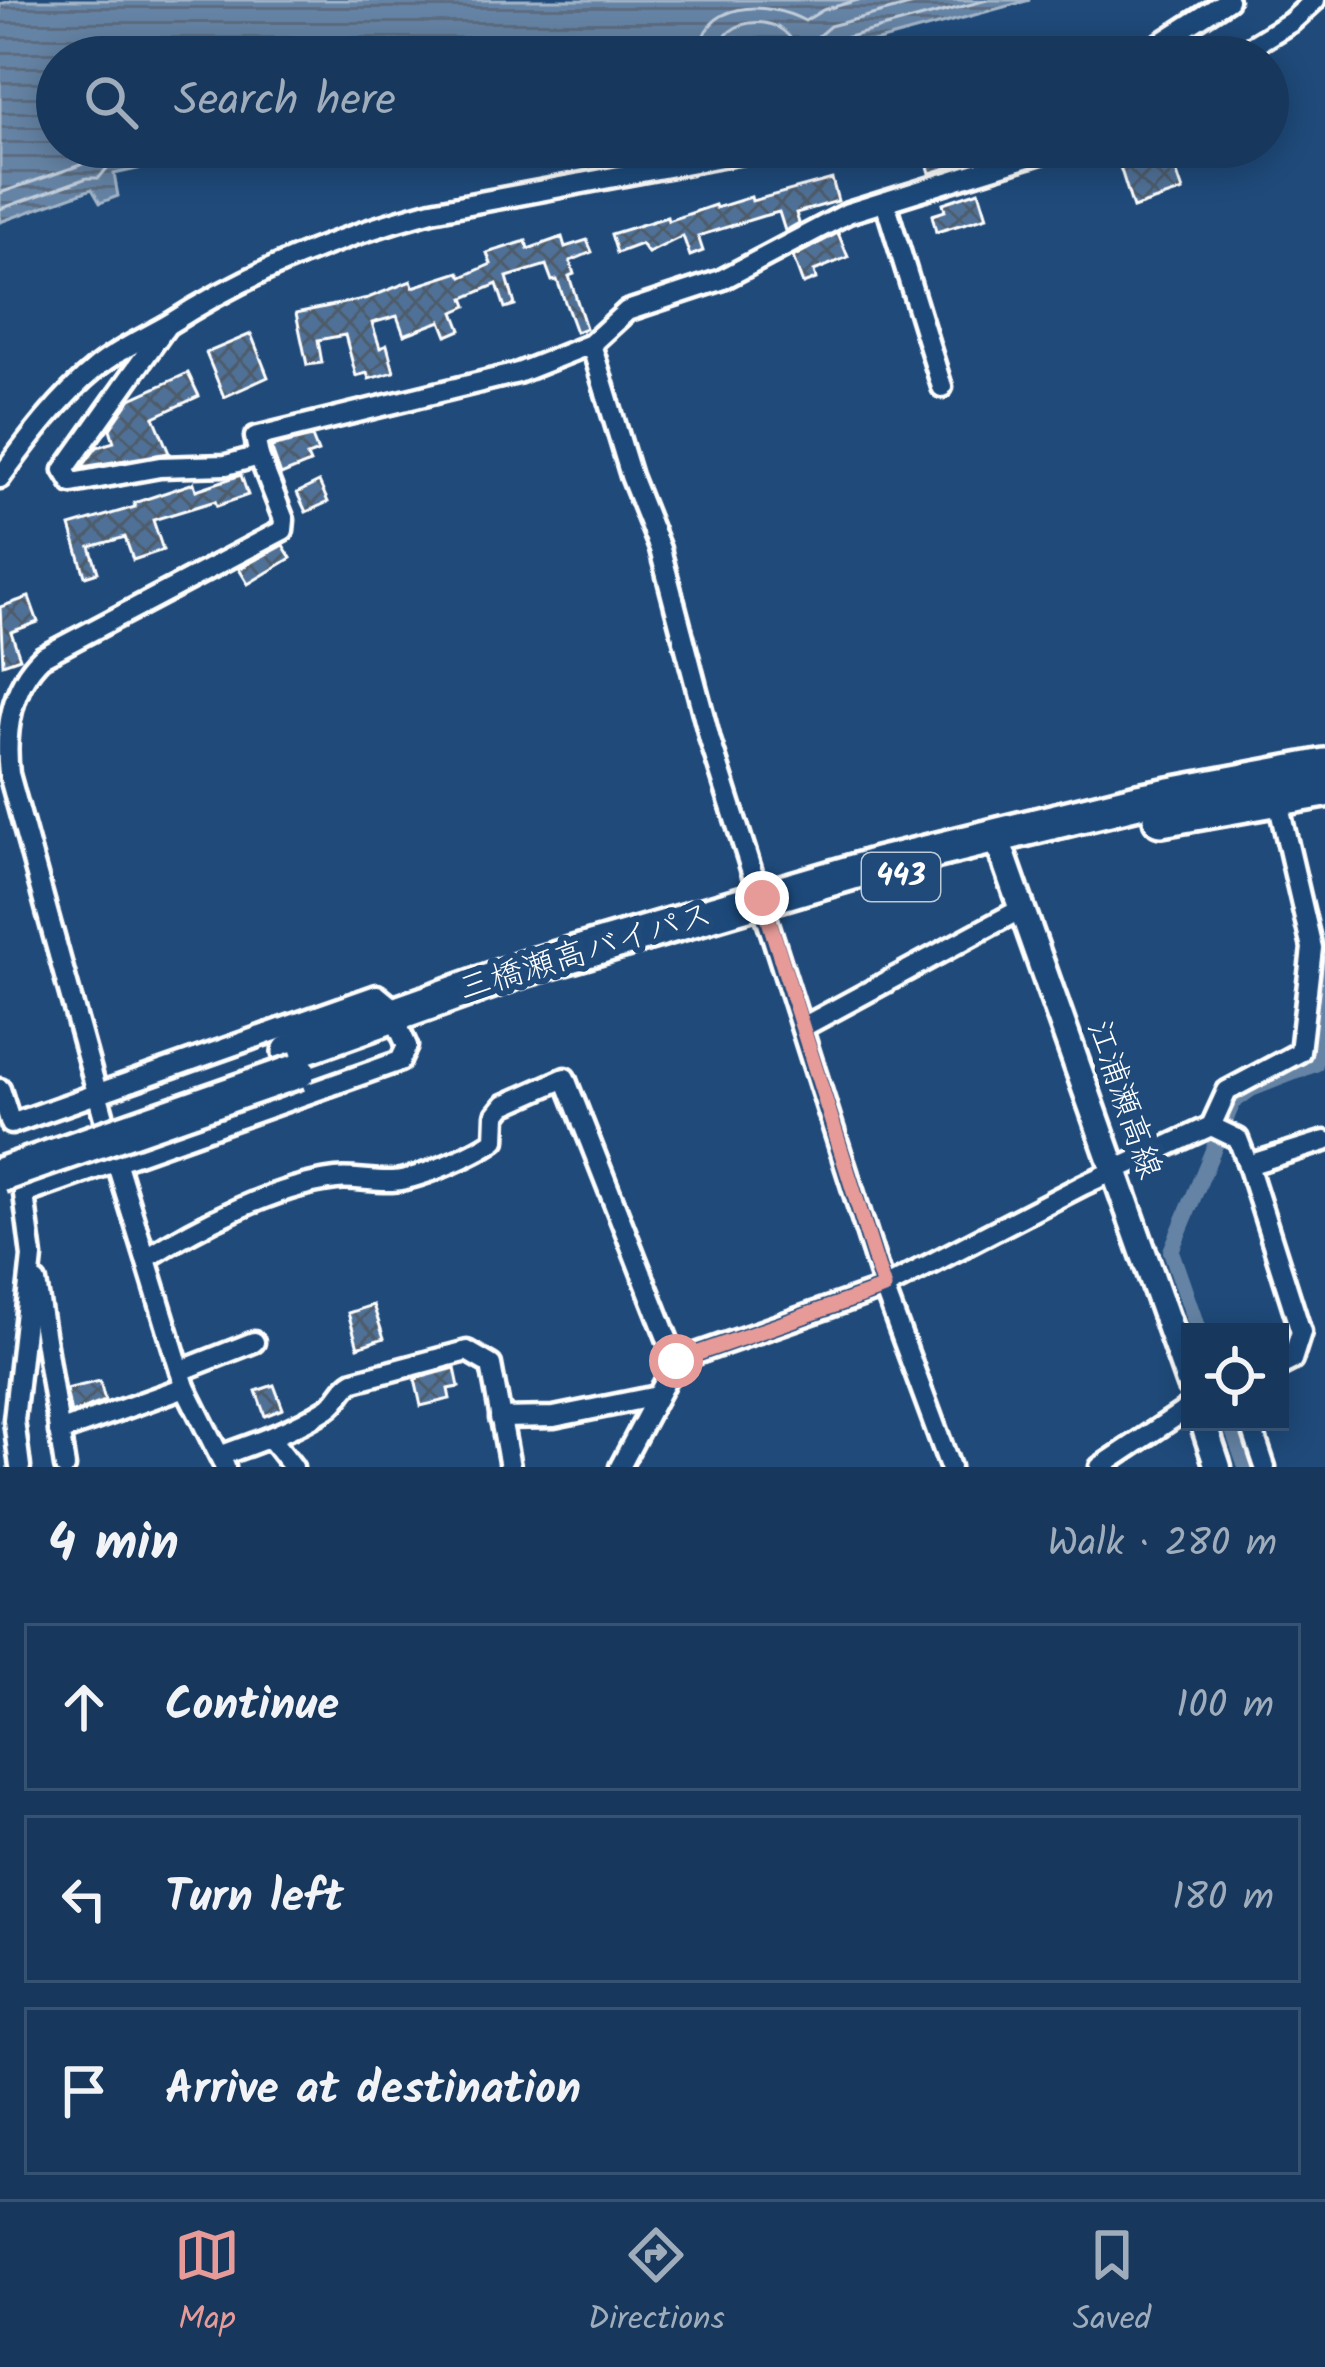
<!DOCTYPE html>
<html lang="en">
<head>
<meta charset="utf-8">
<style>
	body { margin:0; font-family:Kalam,"Klee One",sans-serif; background:#203f62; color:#f1f3f6 }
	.controls { position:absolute; right:36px; bottom:36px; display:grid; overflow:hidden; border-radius:0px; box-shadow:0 6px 30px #0003 }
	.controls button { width:108px; height:108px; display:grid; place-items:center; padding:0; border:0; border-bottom:3px solid #365272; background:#17385c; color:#f1f3f6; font:60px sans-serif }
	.stop { position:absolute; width:36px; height:36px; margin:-27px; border:9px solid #e69b98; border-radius:50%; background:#fff }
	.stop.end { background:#e69b98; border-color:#fff; box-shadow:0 3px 12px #0008 }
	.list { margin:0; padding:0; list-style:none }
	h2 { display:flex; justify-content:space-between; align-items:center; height:156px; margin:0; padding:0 48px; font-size:51px }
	h2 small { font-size:39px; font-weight:400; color:#9eacbb }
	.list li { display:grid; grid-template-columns:78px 1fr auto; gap:36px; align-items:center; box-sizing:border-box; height:168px; margin:0 24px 24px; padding:0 24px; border:3px solid #365272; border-radius:0px }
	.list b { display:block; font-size:45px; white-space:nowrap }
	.list em { font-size:39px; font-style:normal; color:#9eacbb }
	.icon { flex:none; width:66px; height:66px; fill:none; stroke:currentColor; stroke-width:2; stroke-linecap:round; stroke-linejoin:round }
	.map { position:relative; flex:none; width:1325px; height:1467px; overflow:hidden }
	.search { position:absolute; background:#17385c; box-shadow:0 6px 30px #0003; left:36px; right:36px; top:36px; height:132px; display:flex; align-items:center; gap:30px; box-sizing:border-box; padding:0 42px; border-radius:66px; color:#9eacbb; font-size:45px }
	.sheet { height:732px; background:#17385c }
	nav { display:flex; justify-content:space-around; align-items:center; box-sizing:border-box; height:168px; border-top:3px solid #365272; background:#17385c; font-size:33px; color:#9eacbb }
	nav a { display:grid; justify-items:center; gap:6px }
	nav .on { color:#e69b98 }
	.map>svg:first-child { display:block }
</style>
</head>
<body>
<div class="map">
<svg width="1325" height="1467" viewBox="0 0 1325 1467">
	<defs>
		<pattern id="water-rules" width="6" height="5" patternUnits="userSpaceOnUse" patternTransform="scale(3)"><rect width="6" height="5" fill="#6583a4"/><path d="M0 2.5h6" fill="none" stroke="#5b6d81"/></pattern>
		<pattern id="building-cross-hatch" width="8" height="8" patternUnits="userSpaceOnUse" patternTransform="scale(3)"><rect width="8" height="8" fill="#507197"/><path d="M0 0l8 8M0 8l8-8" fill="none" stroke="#4e5b6a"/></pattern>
	</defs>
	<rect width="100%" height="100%" fill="#1f4a7a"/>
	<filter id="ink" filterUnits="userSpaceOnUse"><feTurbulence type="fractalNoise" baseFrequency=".00833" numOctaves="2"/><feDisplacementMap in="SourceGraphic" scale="24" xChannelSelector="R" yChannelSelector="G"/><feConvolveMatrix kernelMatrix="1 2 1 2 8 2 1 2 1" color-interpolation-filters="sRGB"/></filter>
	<g filter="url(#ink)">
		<path fill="url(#water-rules)" stroke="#a3b5c8" stroke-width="3" d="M14,0H1030L819,57L756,50L707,57H57V147H239L114,174L118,196L100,203L92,189L0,222V4Z"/>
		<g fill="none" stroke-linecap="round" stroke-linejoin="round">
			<g stroke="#c1cddb" stroke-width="3">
				<path d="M699,57C701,0 766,0 805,21L823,10L858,0"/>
				<path d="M717,57C720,11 794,11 797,57"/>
				<path d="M812,57L816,38L830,26L929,0"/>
				<path d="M827,57L829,46L837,40L987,0"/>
				<path d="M0,193L89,162L110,147"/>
				<path d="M0,209L87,178H99L112,162L181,147"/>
			</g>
			<g stroke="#6583a4" stroke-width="16">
				<path d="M1199,1332L1171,1251L1233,1102L1251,1089L1315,1064L1320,971L1325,955"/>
				<path d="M1230,1422L1246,1467"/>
			</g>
		</g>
		<g fill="url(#building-cross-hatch)" stroke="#fff" stroke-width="3">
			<path d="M1138,147H1168L1183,191L1133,208L1116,154Z"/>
			<path d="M960,150L964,163L930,173L926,160Z"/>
			<path d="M832,179L838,201L796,213L799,223L785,231L779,212L763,216L698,236L703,251L690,256L683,236L648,253L641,244L617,253L611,234L667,217L668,221L715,205L716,208L751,197L752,201Z"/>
			<path d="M979,191L987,217L936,232L932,215L945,211L943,203Z"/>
			<path d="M838,233L848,257L814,271L816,279L803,284L793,257Z"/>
			<path d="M562,237L565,247L587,240L592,252L570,261L574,274L569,276L586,328L576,332L557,280L552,281L546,265L507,277L515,305L505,308L497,284L464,298L467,306L454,312L461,330L447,336L441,321L404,335L397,316L372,323L380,348L387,345L394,372L369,379L367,373L356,376L345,335L318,340L322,363L307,365L296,313L368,298L411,281L413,287L459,272L462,277L491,264L487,253L526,241L528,249Z"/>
			<path d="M251,334L268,377L224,397L206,353Z"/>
			<path d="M188,373L199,396L154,417L169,453L82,467L97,447L114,442L110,429L131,399Z"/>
			<path d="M312,437L318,452L307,456L310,463L281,475L271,447Z"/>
			<path d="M241,475L248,495L217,506L215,501L153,520L163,550L133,560L125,537L90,547L98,572L85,576L70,526L135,507L134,503L194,483L196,490Z"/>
			<path d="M319,482L328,502L306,512L297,493Z"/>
			<path d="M283,545L291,558L248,584L239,569Z"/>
			<path d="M29,597L38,622L11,632L20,658L3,664L0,607Z"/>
			<path d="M373,1305L384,1338L358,1347L348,1313Z"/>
			<path d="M455,1368L459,1387L448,1389L450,1399L421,1406L415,1379Z"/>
			<path d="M100,1381L105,1401L71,1414L66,1389Z"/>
			<path d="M274,1385L283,1409L265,1416L256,1391Z"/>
		</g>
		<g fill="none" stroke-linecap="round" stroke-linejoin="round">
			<defs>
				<g id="street">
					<path d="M1128,57L1158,45L1228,0"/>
					<path d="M1234,57L1291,22L1315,0"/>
					<path d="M885,202L942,387"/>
					<path d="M165,328L64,470L72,483L160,467L226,465L259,456"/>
					<path d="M591,344L631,476L660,549L710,740L884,1288L950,1467"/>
					<path d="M0,478C29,438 59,398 97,367C119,349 145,338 169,324C249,272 340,236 432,211L775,147"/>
					<path d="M803,1027L1021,909"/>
					<path d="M0,1089L11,1124L377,995L388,1004L407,1046L400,1061L24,1194L32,1257L14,1420L20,1467"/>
					<path d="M1211,1126L1227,1091L1300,1052L1312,948L1276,793"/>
					<path d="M1248,1165L1301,1332L1292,1360L1280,1366"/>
					<path d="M147,1258C197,1226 275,1186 336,1179C353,1177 373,1182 392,1181C417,1180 474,1155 495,1140L496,1115L504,1105L565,1078L676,1361"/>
					<path d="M36,1282L65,1467"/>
					<path d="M180,1371L254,1342"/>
					<path d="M500,1418L554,1417L657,1396"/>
					<path d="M1250,1422L1265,1467"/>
					<path d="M59,1432L185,1387"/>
					<path d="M271,1439L293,1467"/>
					<path d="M222,1455C259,1442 295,1429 328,1408C340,1400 341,1388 354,1381L467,1351L491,1365L510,1467"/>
					<path d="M225,1467L185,1387L116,1161L9,774C4,732 11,686 42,657L283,530L284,520L259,456L255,437L518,373L591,344L627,311L721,280L848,213L1060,147"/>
					<path d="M620,1467L676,1361L884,1288L1083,1185L1211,1126L1238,1139L1248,1165L1325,1141"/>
					<path d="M1100,1467L1190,1407"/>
				</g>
				<g id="secondary">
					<path d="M996,836L1190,1385"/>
					<path d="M1203,1422L1218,1467"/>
				</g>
				<g id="highway">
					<path d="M1161,819L1325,790"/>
					<path d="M290,1052L523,969L877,865L1138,801L1325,766"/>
				</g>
			</defs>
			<use href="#street" stroke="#fff" stroke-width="27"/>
			<use href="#secondary" stroke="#fff" stroke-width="33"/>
			<use href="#highway" stroke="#fff" stroke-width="42"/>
			<use href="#street" stroke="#1f4a7a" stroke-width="18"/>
			<use href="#secondary" stroke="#1f4a7a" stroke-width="24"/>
			<use href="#highway" stroke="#1f4a7a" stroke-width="33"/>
			<defs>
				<path id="highway-bridge" d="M0,1175L298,1071"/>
			</defs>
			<use href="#highway-bridge" stroke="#fff" stroke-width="42" stroke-linecap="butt"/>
			<use href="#highway-bridge" stroke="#1f4a7a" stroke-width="33"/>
		</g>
	</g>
	<g fill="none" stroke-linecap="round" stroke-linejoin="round" filter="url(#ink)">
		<path stroke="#e69b98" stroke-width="15" d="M676,1361L884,1288L762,898"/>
	</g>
	<g text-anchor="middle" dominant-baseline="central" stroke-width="12" stroke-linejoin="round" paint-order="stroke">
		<rect fill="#1f4a7a" stroke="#bcc9d7" stroke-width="3" x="862" y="853" width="78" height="48" rx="9"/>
		<g font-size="30" font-weight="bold" fill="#fff">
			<text x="901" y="877">443</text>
		</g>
		<g font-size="33" fill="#fff" stroke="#1f4a7a">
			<text transform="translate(586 953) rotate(-17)">三橋瀬高バイパス</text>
			<text transform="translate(1123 1100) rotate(71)">江浦瀬高線</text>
		</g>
	</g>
</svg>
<div class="controls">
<button><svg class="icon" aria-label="locate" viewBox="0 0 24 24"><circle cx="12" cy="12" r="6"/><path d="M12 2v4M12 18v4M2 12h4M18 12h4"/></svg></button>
</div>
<div class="stop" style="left:676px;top:1361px"></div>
<div class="stop end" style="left:762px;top:898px"></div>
<div class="search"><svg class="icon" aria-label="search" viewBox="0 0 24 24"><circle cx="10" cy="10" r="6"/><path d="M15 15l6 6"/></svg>Search here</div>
</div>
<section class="sheet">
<h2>4 min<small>Walk · 280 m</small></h2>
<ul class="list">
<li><svg class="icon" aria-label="ahead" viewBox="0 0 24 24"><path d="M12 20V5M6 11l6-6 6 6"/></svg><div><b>Continue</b></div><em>100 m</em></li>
<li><svg class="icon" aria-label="left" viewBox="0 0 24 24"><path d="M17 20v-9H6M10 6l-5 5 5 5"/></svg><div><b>Turn left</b></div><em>180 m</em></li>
<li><svg class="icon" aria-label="arrive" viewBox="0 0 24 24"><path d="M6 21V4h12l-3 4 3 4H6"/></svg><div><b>Arrive at destination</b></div></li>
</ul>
</section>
<nav>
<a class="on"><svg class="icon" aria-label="map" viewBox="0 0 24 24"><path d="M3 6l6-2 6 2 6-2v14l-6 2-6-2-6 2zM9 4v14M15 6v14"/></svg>Map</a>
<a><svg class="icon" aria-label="directions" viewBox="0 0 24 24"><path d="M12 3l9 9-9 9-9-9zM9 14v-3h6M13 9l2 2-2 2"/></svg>Directions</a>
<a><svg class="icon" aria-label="saved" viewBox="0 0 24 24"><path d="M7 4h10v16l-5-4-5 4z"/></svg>Saved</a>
</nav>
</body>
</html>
